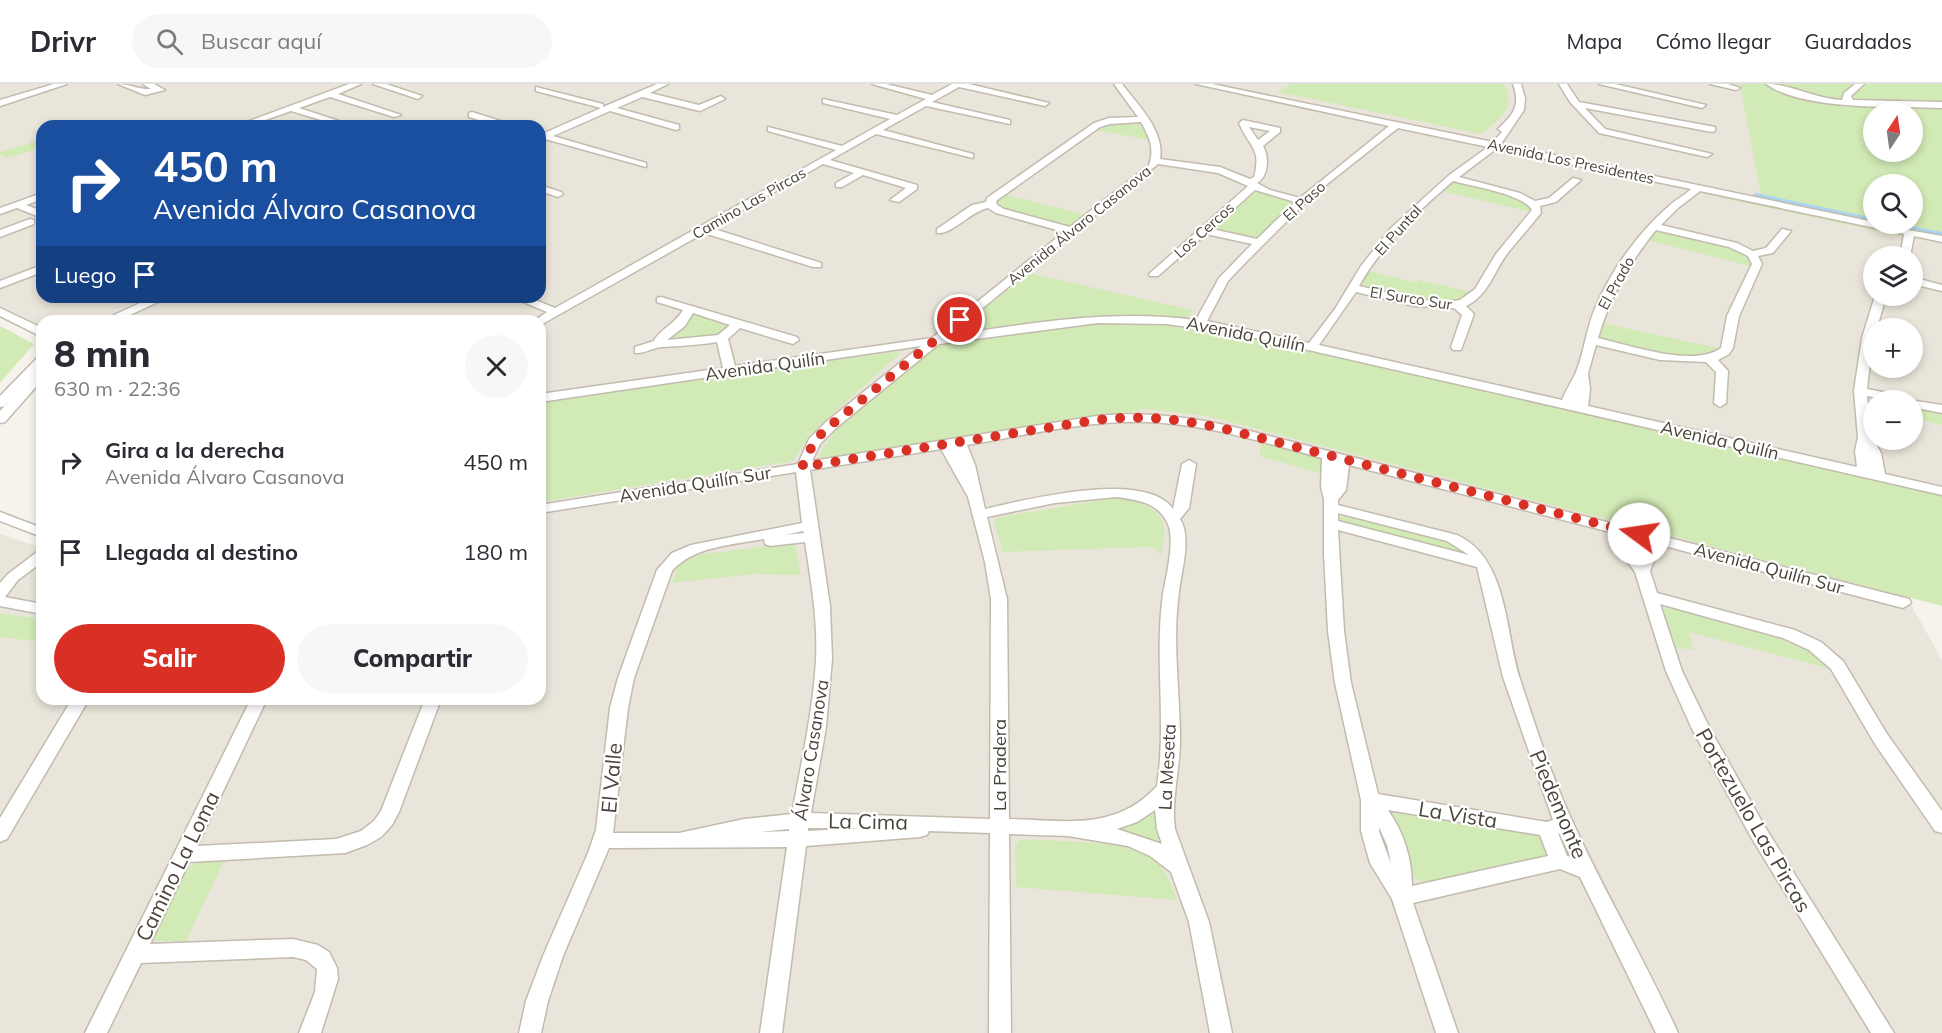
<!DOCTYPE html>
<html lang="es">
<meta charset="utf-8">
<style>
:root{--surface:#fff;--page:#f7f7f7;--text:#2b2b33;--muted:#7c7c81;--line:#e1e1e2;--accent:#d93025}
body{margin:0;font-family:Mulish,sans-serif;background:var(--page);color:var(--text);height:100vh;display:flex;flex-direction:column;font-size:22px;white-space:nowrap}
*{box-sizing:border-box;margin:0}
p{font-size:20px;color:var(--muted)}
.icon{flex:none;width:33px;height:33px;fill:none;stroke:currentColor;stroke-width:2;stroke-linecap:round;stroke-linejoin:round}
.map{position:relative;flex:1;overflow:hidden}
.panel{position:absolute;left:36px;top:231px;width:510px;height:390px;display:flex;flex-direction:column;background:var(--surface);border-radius:18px;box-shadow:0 3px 9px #0003}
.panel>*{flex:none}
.top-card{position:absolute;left:36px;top:36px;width:510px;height:183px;border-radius:18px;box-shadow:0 3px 9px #0003;background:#1a4fa0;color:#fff;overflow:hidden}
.needle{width:39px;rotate:13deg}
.controls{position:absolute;left:1863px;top:18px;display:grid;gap:12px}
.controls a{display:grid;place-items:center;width:60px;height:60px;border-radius:50%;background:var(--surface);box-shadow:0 3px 9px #0003;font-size:30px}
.pin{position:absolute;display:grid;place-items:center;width:51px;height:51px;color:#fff;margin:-26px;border:3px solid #fff;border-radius:50%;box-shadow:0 2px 6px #0007}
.me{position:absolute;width:66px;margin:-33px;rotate:284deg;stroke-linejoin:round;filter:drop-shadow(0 0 4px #0008)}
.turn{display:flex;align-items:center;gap:21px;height:126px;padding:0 18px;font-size:27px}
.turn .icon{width:78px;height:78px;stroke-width:2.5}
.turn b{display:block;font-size:42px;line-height:51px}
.then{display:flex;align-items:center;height:57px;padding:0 18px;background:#0003;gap:12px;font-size:22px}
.round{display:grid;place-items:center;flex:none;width:63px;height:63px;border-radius:32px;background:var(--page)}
.head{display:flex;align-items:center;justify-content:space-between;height:102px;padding:0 18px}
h1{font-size:36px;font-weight:800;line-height:45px}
.action{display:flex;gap:12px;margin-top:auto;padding:12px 18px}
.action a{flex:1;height:69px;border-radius:36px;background:var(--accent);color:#fff;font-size:24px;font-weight:800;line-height:69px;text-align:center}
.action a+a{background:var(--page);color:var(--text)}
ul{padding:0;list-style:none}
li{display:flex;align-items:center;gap:18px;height:90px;padding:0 18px}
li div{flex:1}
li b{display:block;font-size:22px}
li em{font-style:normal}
header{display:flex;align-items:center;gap:36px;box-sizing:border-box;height:84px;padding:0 30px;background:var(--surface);border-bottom:2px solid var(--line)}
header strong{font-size:28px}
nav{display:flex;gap:33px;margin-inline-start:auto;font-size:21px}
.search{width:420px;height:54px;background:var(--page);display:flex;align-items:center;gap:15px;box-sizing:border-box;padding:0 21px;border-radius:33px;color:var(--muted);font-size:22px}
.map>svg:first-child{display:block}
.residential{fill:#eae5da;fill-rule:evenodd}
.green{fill:#d2eab5;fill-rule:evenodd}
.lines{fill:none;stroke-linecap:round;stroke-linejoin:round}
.canal{fill:#a9d4f2;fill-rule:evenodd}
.minor-casing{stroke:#c2bbae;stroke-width:3}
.minor{fill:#fff;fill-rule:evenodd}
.route{stroke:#d93025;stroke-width:10;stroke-dasharray:0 18}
.labels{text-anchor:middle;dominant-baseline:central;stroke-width:4.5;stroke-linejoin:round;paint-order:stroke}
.far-street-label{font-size:15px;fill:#4b4439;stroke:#fff}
.street-label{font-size:18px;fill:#4b4439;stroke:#fff}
.near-street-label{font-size:21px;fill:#4b4439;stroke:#fff}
</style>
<header>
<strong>Drivr</strong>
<div class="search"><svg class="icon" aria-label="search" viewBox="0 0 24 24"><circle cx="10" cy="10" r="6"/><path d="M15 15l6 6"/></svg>Buscar aquí</div>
<nav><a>Mapa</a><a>Cómo llegar</a><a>Guardados</a></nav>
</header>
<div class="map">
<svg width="1942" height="949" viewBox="0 0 1942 949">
<rect width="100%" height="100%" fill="#f6f3ec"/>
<!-- residential -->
<path class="residential" d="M 0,0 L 1769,0 L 1942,110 L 1942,519 L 1905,510 L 1942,576 L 1942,949 L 0,949 L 0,450 L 42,464 L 42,615 L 540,615 L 540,237 L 42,237 L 42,255 L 0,233 ZM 42,42 L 540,42 L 540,213 L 42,213 ZM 1874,100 L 1912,100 L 1912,140 L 1874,140 ZM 1874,172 L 1912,172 L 1912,212 L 1874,212 ZM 1874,244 L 1912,244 L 1912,284 L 1874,284 ZM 1874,316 L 1912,316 L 1912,356 L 1874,356 Z"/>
<!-- green -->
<g class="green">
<path d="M 1291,0 L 1504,0 C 1518,24 1498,36 1481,50 L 1278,8 Z"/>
<path d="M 1734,0 L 1942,0 L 1942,150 L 1892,140 L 1912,140 L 1912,100 L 1874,100 L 1873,136 L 1761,111 L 1740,1 ZM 1874,28 L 1912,28 L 1912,68 L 1874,68 Z"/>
<path d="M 1136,39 L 1139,40 L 1150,56 L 1095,46 L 1104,41 Z"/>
<path d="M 36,57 L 42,59 L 42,63 L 8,74 L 0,71 L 0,68 Z"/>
<path d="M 1451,98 L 1517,113 L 1532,125 L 1531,128 L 1441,107 Z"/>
<path d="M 1253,107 L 1292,118 L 1258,154 L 1213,145 Z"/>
<path d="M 1705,107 L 1905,149 L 1905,153 L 1704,110 Z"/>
<path d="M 1003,110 L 1086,131 L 1071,142 C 1051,137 1009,133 995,119 Z"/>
<path d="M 1658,146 L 1724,161 L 1748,172 L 1751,180 L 1750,182 L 1647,156 Z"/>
<path d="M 1369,187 L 1417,199 L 1419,196 L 1472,208 C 1445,231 1399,211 1369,205 L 1360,199 Z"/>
<path d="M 1029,189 L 1192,226 L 1189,232 L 1183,234 L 1104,233 L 973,249 L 963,247 L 966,239 Z"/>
<path d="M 699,230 L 730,241 L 726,250 L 677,258 L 666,256 L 693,231 Z"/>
<path d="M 1166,238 L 1253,252 L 1942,412 L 1942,522 L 1207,332 L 1147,325 L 830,375 L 823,375 L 818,372 L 836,346 L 939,261 L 1083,239 Z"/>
<path d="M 1602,239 L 1717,264 C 1704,284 1628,261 1607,257 L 1599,252 Z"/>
<path d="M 0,242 L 34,260 L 0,299 Z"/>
<path d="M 903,267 L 810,350 L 793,377 L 540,418 L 540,317 Z"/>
<path d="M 1912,322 L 1942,328 L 1942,341 L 1913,334 Z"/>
<path d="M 1261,358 L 1327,375 L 1325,391 L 1260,372 Z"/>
<path d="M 1115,414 C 1132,416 1160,422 1164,442 C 1166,451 1162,463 1161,471 L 1155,465 L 1148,463 L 1003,468 L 994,438 L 995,434 Z"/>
<path d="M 1348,431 L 1446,455 L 1464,468 L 1462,470 L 1344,440 L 1340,436 L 1340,433 Z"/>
<path d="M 785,460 L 796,462 L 800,491 L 754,490 L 672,499 L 679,481 L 695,471 Z"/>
<path d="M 1664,524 L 1673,524 L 1786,554 L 1804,561 L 1831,585 L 1689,548 L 1693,566 L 1674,563 L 1663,533 Z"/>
<path d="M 0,529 L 42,535 L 42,558 L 0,553 Z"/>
<path d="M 1151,726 L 1155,729 L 1163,758 L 1157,760 L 1144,754 L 1120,749 L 1118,744 Z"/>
<path d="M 1396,727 L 1541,751 L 1549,772 L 1426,800 L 1415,794 L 1413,789 L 1393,734 Z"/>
<path d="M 1019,756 C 1038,755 1059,757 1079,758 C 1127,761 1162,763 1177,816 L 1016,803 L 1015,762 Z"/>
<path d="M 224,777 L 186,857 L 156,857 L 153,852 L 184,786 L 199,778 Z"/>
</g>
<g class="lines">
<!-- canal -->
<g class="canal">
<path d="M 1756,109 L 1874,134 L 1874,140 L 1876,140 L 1874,140 L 1753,114 L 1751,112 Z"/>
<path d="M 1882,140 L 1900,140 L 1942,148 L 1942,154 L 1887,143 Z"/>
</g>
<defs>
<g id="minor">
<path d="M 54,0 L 67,0 L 0,22 L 0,16 Z"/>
<path d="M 118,0 C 129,0 140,6 151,5 L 143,0 L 154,0 L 165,6 L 145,11 Z"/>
<path d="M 349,0 L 361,0 L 338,10 L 401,31 L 394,33 L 330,13 L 299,24 L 354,42 L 341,42 L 291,27 L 248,42 L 236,42 Z"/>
<path d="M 373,0 L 386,0 L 422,12 L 418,15 Z"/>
<path d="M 657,0 L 668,0 L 650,9 L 699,21 L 721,12 L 725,15 L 700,27 L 642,13 L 617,24 L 679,41 L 679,45 L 676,46 L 610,27 L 553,52 L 646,79 L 646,83 L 545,55 L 540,57 L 540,51 L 601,24 L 536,7 L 536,3 L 603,20 L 603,23 Z"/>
<path d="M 872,0 L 886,0 L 932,11 L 952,0 L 969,0 L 1049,19 L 1045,22 L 959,3 L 932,18 L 1010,36 L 1010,40 L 926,22 L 883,46 L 973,70 L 973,74 L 876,50 L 830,76 L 917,101 L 917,105 L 899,118 L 890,116 L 906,104 L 863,91 L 842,103 L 836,103 L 836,99 L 854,89 L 823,80 L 711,144 L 821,179 L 821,183 L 813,183 L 704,149 L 544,239 L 540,240 L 540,237 L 534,237 L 547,228 L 512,213 L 528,213 L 555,224 L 836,66 L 768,47 L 768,43 L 842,62 L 890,35 L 823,19 L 823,15 L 897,31 L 926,15 Z"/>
<path d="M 1114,0 L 1122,0 C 1138,21 1165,47 1160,75 L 1220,83 L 1250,95 L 1254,93 C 1262,64 1249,63 1239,39 L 1243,36 L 1280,44 L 1280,48 L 1263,62 C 1269,72 1269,92 1257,99 L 1270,106 L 1300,114 L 1389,42 L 1196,0 L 1212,0 L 1493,58 L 1502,48 L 1498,45 C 1513,31 1521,22 1513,0 L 1521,0 L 1525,14 L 1524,26 L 1501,60 L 1874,138 L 1874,140 L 1942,152 L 1942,158 L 1914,152 L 1910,172 L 1900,172 L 1904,150 L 1700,107 L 1678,124 L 1661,141 L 1737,159 L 1753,167 L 1766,164 L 1782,145 L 1791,147 L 1773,169 L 1758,172 L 1762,180 L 1739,232 L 1733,264 L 1729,270 L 1718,276 L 1728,287 L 1726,319 L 1720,323 L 1714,319 L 1716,288 L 1706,278 L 1660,276 L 1596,261 L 1588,289 L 1590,305 L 1588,322 L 1857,383 L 1855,367 L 1858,353 L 1854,307 L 1862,254 L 1875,212 L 1886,212 L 1877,244 L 1874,244 L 1867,305 L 1908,313 L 1909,316 L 1942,321 L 1942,329 L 1912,323 L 1912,316 L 1887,316 L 1867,312 L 1872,353 L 1881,369 L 1885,390 L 1942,403 L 1942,411 L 1234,249 L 1166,240 L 1098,239 L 939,260 L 836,344 L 820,360 L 812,377 L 1097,332 C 1145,327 1191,333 1238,344 L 1909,515 L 1911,519 L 1903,524 L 1649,458 L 1654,477 L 1650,487 L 1657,509 L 1795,546 L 1821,558 L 1843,577 L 1887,650 L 1942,727 L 1942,749 L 1935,747 L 1875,660 L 1831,585 L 1809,566 L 1783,554 L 1660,520 L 1682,587 L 1710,645 L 1765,743 L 1894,949 L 1871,949 L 1751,753 L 1692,645 L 1666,587 L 1635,488 L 1624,473 L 1618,450 L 1349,381 L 1346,406 L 1338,416 L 1338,421 L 1457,451 C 1508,474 1505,548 1520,595 C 1536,644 1552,694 1574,741 C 1606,811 1646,878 1678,949 L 1656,949 L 1580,793 L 1560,785 L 1413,819 L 1458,949 L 1436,949 L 1392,815 L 1370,779 L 1361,747 L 1361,716 L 1335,599 L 1328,547 L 1324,470 L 1324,415 L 1321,403 L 1322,374 C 1265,359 1207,340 1148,338 C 1088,336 1026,351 967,361 L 975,381 L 985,425 C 1025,416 1145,385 1173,425 L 1182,380 L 1189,376 L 1196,380 L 1189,424 L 1180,435 C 1192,453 1181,488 1179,508 C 1172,558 1180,606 1180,656 C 1180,682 1173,708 1174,734 L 1175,745 L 1209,838 L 1232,949 L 1210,949 L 1189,838 L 1171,788 L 1150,772 L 1128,762 L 1068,752 L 1009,750 L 1011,949 L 989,949 L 990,749 L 929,747 L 927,751 L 920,753 L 806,762 L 782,949 L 760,949 L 787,763 L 609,764 L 563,872 L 548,917 L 541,949 L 519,949 L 526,917 L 543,872 L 588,769 L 596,746 L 610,624 L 618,594 L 657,486 L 672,469 L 691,461 L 802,439 L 796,388 L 540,429 L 540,421 L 798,380 L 809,355 L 826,338 L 921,262 L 540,318 L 540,310 L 723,284 L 717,258 C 699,261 681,262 663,263 C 653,263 645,270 635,269 L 635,263 L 654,257 C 658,247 675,240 683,226 L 657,218 L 657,214 L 661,213 L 797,253 L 799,256 L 793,260 L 740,244 L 728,255 L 735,282 L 932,254 L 1064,148 L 996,129 L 988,124 C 971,127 952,151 937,149 L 937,145 L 972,121 L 986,118 L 987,114 L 1094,39 L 1109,34 L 1138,33 ZM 1141,38 C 1149,52 1155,65 1149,81 L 1070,143 L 1004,125 L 997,121 L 996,117 L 1100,43 L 1110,40 ZM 1249,43 L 1270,47 L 1258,56 ZM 1398,44 L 1488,63 L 1448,92 L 1391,144 L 1361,182 L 1335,225 L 1309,259 L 1207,237 L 1228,197 L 1247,177 L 1312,112 ZM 1496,65 L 1691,105 C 1684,112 1675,116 1669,122 C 1638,149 1612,185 1596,222 C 1586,244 1585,266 1576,288 C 1572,298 1566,305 1562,316 L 1319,261 L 1356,208 L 1414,222 L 1454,224 L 1462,231 L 1451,263 L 1453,266 L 1461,266 L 1474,230 L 1466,222 C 1488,212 1493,189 1507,170 C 1518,156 1530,143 1541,129 L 1540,122 L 1556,118 L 1581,96 L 1573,94 L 1549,114 L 1535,117 L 1520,109 L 1459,93 ZM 1158,80 L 1218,89 L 1248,102 L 1149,190 L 1150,192 L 1158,192 L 1206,150 L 1252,160 L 1219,194 L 1196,236 C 1113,225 1032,239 950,251 ZM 1453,97 C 1471,102 1523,110 1532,126 L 1496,170 L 1475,205 L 1460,216 L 1449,218 L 1414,215 L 1359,202 C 1382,161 1417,128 1453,97 ZM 1255,106 L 1295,118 L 1257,155 L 1212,145 ZM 1656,146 L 1729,163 L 1748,172 L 1752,180 L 1727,232 L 1721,264 C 1694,284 1629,261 1598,254 C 1610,213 1629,179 1656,146 ZM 693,229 L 730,241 L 718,251 L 667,256 L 685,242 ZM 941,365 L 968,413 L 985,478 L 991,515 L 990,735 L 811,729 L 826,643 L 832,575 L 830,522 L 810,386 ZM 1117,413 C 1137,416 1157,418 1167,438 C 1176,454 1166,493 1163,510 C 1154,574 1167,638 1157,702 C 1115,748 1065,736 1009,735 L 1007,515 L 987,433 L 1055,419 ZM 1338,429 L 1447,457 L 1469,471 L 1338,437 ZM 1338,446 L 1477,483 L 1503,593 L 1553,736 L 1547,738 L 1378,710 L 1351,599 L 1344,547 ZM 803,447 L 804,449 L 785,451 ZM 764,455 L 765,460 L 770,462 L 805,458 C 811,497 818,537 816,576 C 813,628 801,679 792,730 L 744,735 L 679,749 L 613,749 L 628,624 L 634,594 L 672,487 C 694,462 732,461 764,455 ZM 1155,726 L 1157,745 L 1162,760 L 1117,745 L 1137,738 ZM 1388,726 L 1540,751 L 1548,772 L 1412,802 C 1412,775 1404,749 1388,726 ZM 1379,743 L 1387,761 L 1391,780 L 1379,747 ZM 808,744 L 863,744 L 808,747 ZM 789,745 L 789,747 L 759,748 ZM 1558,749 L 1559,749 L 1571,773 L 1567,772 Z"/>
<path d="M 1559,0 L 1567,0 L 1579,18 L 1715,43 L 1715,47 L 1712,48 L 1585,24 L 1605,45 L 1712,70 L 1707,73 L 1599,49 L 1570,18 Z"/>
<path d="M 1599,0 L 1615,0 L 1706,21 L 1702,24 Z"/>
<path d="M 1710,0 L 1728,0 L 1740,4 L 1736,6 Z"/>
<path d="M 1766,0 C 1792,0 1815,15 1842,16 L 1844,9 L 1855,0 L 1864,0 L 1851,12 L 1853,16 L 1942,18 L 1942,24 C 1895,22 1804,27 1766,0 Z"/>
<path d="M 472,28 L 510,40 L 511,42 L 498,42 L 469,33 L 469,29 Z"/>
<path d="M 540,101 L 561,108 L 563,110 L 558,113 L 540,107 Z"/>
<path d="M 42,109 L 42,115 L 26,121 L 42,127 L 42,134 L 17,124 L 0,130 L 0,124 Z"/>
<path d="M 30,135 L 34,136 L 34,140 L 0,153 L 0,146 Z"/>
<path d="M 42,181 L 42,188 L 0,204 L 0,197 Z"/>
<path d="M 1912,193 L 1942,201 L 1942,207 L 1912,200 Z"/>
<path d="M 153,213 L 169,213 L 117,237 L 101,237 Z"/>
<path d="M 0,224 L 42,244 L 42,253 L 0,232 Z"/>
<path d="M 42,272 L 42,283 L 39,286 L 42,285 L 42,296 L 5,338 L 0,339 L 0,327 L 16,310 L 5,322 L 0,323 L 0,312 L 38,273 Z"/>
<path d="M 0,428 L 42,444 L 42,453 L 0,437 Z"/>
<path d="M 42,466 L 42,478 L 18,496 L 5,513 L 42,520 L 42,530 L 0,522 L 0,499 L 8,490 L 37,468 Z"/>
<path d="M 72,615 L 89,615 L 7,755 L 0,758 L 0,734 Z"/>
<path d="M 251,615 L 267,615 L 197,762 L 336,755 L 361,747 L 374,737 L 381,727 L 425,615 L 441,615 L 399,728 L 392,741 L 381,753 L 367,761 L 345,769 L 189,778 L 150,860 L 293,855 L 318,861 L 329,868 L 337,884 L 338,895 L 321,949 L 299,949 L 315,908 L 317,885 L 306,876 L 293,873 L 141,879 L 107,949 L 85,949 Z"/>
</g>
</defs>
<!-- minor casing -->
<use href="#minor" class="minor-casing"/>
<!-- minor -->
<use href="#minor" class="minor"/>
</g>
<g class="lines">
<!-- route -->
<path class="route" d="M 960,236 L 825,346 L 814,358 L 802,383 L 1097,336 C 1144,330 1188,336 1233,347 L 1639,450"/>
</g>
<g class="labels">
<!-- far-street labels -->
<g class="far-street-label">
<text transform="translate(1571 77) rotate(12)">Avenida Los Presidentes</text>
<text transform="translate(1304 117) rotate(-42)">El Paso</text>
<text transform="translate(749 119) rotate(-30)">Camino Las Pircas</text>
<text transform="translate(1079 141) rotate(-39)">Avenida Álvaro Casanova</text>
<text transform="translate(1204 146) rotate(-42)">Los Cercos</text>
<text transform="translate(1398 146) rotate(-48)">El Puntal</text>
<text transform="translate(1616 199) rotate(-61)">El Prado</text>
<text transform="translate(1411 214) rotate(9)">El Surco Sur</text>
</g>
<!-- street labels -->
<g class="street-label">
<text transform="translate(1246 250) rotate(11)">Avenida Quilín</text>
<text transform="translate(765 282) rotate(-8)">Avenida Quilín</text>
<text transform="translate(1720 356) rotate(13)">Avenida Quilín</text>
<text transform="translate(695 400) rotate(-9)">Avenida Quilín Sur</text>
<text transform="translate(1769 484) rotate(15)">Avenida Quilín Sur</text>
<text transform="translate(811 666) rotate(-81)">Álvaro Casanova</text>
<text transform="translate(999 681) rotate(-90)">La Pradera</text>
<text transform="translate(1167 683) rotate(-87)">La Meseta</text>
</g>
<!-- near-street labels -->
<g class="near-street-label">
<text transform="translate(611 694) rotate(-85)">El Valle</text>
<text transform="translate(1559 720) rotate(67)">Piedemonte</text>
<text transform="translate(1458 730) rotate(9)">La Vista</text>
<text transform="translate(1754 736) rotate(60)">Portezuelo Las Pircas</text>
<text transform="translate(868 737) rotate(1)">La Cima</text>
<text transform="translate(177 782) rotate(-64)">Camino La Loma</text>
</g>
</g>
</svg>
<div class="controls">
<a><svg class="needle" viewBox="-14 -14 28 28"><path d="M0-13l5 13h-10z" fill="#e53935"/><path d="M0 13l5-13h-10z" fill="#7c7c81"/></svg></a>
<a><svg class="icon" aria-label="search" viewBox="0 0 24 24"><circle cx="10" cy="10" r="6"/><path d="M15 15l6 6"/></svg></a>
<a><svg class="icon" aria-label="layers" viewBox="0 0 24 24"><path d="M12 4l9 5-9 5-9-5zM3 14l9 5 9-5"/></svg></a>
<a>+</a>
<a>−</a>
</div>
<div class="pin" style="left:960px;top:236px;background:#d93025"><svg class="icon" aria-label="arrive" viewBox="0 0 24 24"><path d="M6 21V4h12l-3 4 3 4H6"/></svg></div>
<svg class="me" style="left:1639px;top:450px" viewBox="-20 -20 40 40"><circle r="19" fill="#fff"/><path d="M0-13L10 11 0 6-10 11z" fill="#d93025"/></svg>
<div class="top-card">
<div class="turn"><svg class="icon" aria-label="right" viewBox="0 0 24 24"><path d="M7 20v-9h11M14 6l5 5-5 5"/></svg><div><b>450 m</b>Avenida Álvaro Casanova</div></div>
<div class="then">Luego<svg class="icon" aria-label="arrive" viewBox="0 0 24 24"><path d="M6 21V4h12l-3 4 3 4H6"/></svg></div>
</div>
<section class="panel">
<div class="head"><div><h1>8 min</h1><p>630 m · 22:36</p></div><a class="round"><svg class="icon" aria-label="close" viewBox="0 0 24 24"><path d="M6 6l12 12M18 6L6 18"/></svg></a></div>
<ul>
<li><svg class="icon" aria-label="right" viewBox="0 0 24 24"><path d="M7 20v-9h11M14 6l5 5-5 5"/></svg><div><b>Gira a la derecha</b><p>Avenida Álvaro Casanova</p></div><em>450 m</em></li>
<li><svg class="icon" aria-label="arrive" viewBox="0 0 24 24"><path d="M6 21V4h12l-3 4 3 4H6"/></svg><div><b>Llegada al destino</b></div><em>180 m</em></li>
</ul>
<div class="action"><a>Salir</a><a>Compartir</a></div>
</section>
</div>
